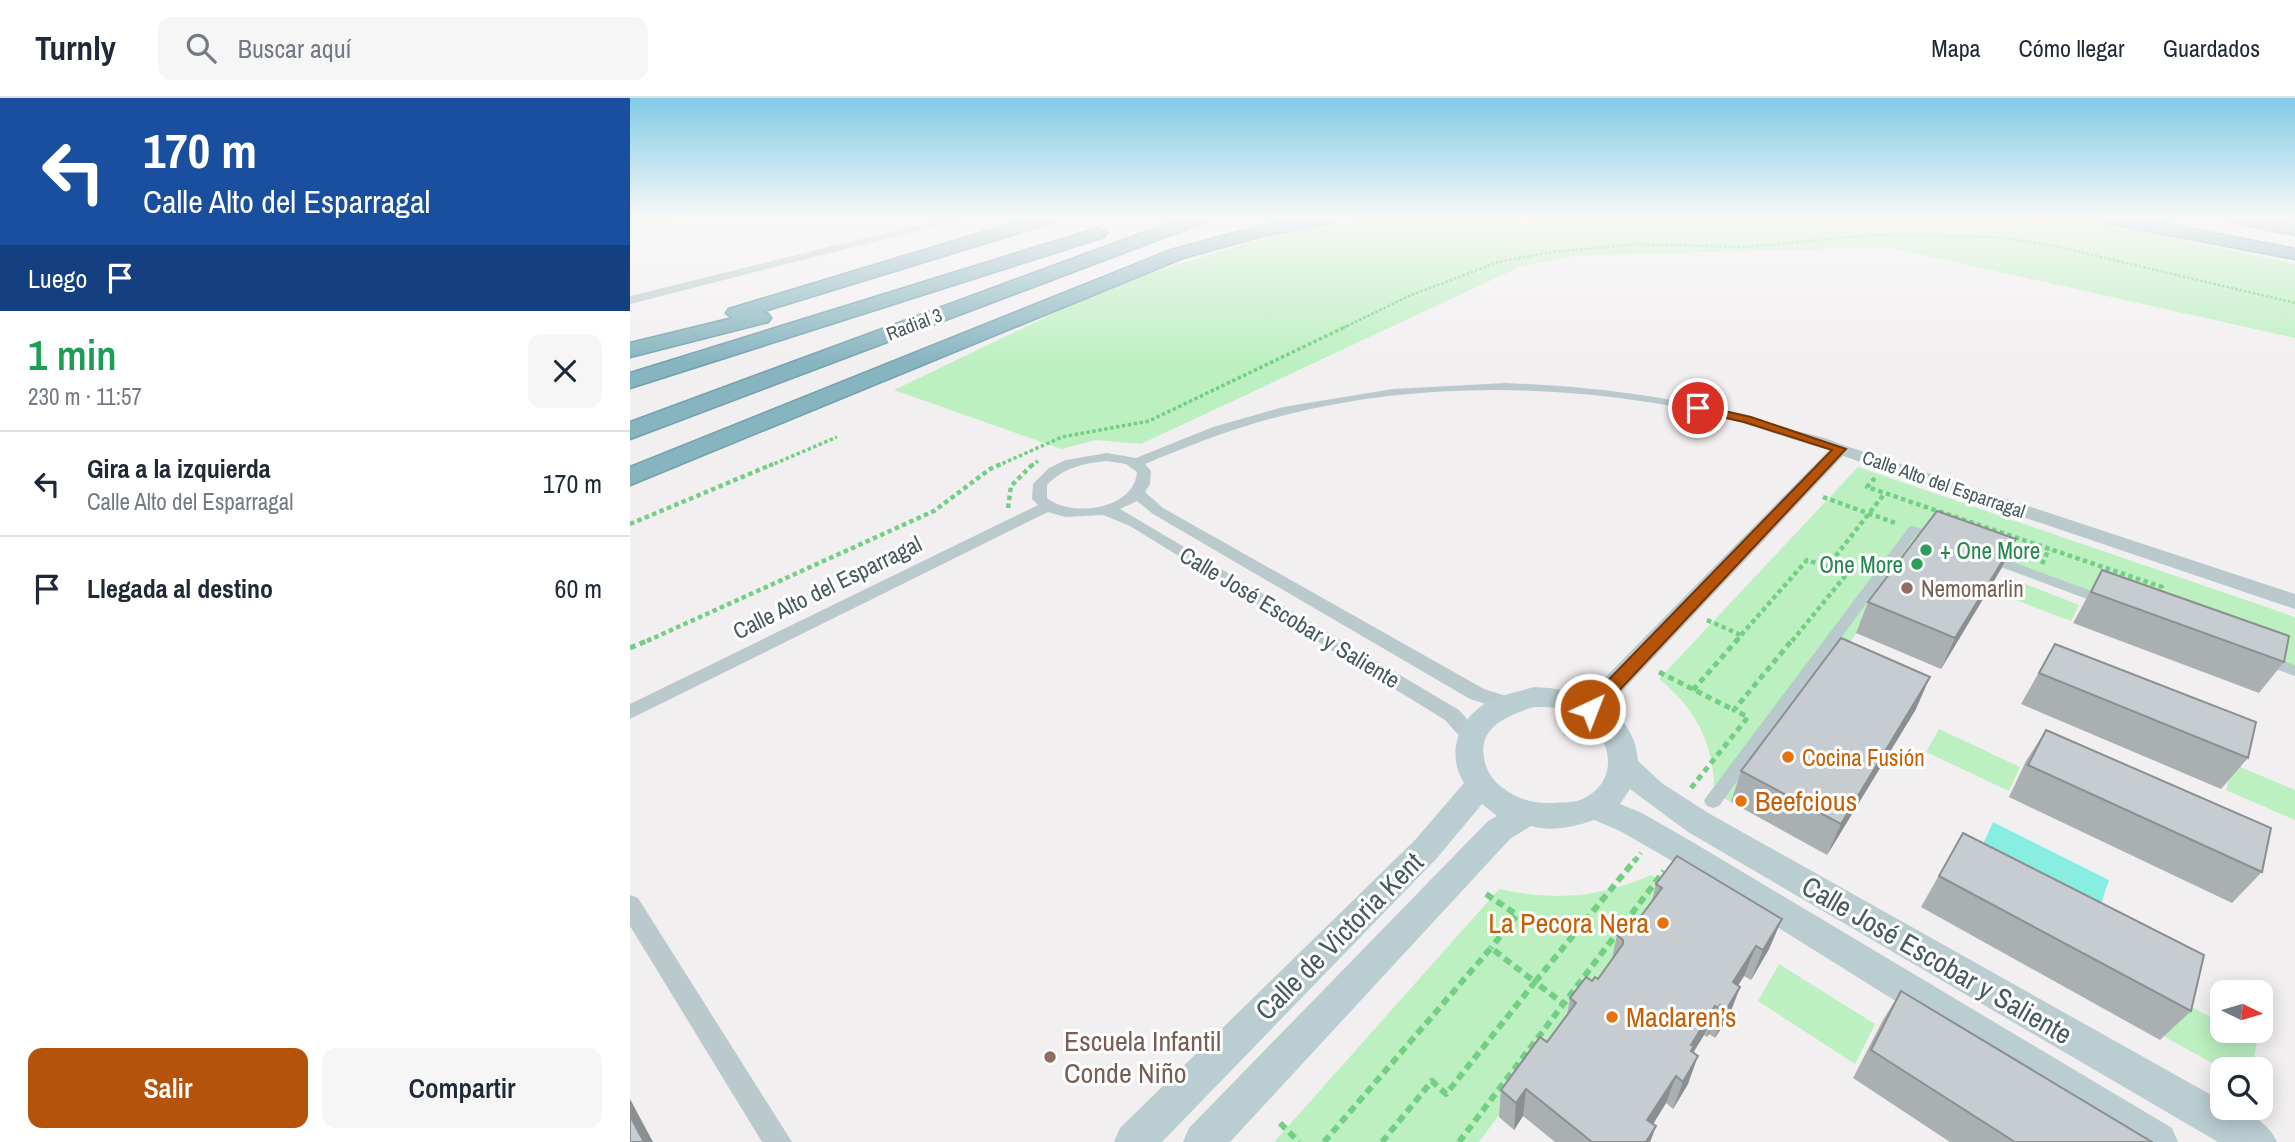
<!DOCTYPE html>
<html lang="es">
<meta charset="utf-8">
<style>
:root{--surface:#fff;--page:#f6f6f7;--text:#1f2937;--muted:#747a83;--line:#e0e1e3;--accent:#b45309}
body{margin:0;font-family:"Archivo Narrow",sans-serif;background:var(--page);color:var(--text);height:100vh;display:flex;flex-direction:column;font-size:26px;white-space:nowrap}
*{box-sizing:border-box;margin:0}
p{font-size:23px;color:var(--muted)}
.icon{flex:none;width:38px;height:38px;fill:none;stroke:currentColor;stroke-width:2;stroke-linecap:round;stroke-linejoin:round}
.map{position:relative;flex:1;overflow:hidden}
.sheet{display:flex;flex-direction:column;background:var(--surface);width:630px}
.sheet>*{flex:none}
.guide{background:#1a4fa0;color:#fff;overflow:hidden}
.needle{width:46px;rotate:95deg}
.tools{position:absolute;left:1580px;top:882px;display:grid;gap:14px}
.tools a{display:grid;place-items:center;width:63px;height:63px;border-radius:14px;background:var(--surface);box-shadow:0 4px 18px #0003;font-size:35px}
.pin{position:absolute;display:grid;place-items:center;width:60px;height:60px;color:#fff;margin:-30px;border:4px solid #fff;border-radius:50%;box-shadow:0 2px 7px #0007}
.me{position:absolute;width:77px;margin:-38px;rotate:43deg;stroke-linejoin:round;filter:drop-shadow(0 0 5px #0008)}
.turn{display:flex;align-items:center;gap:24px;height:147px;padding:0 28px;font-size:32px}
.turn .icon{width:91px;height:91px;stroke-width:2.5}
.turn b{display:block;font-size:49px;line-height:60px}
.then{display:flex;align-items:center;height:66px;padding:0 28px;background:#0003;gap:14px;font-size:26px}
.round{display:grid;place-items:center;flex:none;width:74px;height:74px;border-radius:14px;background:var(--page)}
.summary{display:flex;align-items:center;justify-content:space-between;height:119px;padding:0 28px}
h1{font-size:42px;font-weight:600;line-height:52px;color:#1e9e55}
.primary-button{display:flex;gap:14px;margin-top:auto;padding:14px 28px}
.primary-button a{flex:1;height:80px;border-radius:14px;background:var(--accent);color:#fff;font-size:28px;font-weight:600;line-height:80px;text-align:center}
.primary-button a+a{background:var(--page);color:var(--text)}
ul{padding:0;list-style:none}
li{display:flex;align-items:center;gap:21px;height:105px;padding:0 28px;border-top:2px solid var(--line)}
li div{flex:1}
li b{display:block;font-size:26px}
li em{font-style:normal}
header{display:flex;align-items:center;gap:42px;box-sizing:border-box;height:98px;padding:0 35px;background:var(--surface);border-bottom:2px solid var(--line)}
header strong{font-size:33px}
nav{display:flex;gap:38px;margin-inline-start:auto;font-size:24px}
.search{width:490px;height:63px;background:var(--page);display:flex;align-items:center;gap:18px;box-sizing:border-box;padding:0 24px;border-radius:14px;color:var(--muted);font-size:26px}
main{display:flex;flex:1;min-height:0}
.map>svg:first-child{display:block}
.green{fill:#bcf0c0}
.water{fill:#88eee2}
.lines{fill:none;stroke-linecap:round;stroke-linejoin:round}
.motorway-casing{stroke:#71a0ab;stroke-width:3}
.path-far4{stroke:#73cf84;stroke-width:2.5;stroke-dasharray:2.5 2;stroke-linecap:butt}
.path-far3{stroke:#73cf84;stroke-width:3.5;stroke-dasharray:3.5 2.5;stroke-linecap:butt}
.path-far2{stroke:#73cf84;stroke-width:4.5;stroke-dasharray:4.5 3.5;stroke-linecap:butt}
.path-far1{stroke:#73cf84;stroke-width:5;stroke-dasharray:6 4.5;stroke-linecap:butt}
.path{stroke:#73cf84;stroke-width:6;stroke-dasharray:8 5;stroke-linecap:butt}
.pedestrian{fill:#bacacc;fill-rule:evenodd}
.minor{fill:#bacacc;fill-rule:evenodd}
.tertiary{fill:#bacacc;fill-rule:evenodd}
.secondary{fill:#bacdd1;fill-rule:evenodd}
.motorway{fill:#86b4bf;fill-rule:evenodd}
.wall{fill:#aaafb2}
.shaded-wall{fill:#8b8f91}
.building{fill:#c6cccf;stroke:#8b8f91;stroke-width:2}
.route{fill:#b45309;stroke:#753606;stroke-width:2}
.leisure-dot{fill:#2e9e5b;stroke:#fff;stroke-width:2.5}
.education-dot{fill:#8d6e63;stroke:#fff;stroke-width:2.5}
.food-dot{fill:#e8710a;stroke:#fff;stroke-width:2.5}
.labels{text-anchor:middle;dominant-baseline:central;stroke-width:6;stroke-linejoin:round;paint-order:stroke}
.far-street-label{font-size:19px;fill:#475a5d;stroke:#fff}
.leisure-label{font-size:23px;fill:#27864d;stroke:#fff;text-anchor:start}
.street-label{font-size:23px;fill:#475a5d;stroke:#fff}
.education-label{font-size:23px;fill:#785e54;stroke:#fff;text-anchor:start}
.food-label{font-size:23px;fill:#c56008;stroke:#fff;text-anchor:start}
.near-food-label{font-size:28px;fill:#c56008;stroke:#fff;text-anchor:start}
.near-street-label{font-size:28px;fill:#475a5d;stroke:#fff}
.near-education-label{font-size:28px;fill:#785e54;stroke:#fff;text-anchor:start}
</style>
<header>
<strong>Turnly</strong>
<div class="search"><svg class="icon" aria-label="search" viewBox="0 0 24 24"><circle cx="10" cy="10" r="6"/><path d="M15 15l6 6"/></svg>Buscar aquí</div>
<nav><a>Mapa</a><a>Cómo llegar</a><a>Guardados</a></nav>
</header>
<main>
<section class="sheet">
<div class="guide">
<div class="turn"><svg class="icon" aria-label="left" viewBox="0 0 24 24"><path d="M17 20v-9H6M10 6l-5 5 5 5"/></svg><div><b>170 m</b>Calle Alto del Esparragal</div></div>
<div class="then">Luego<svg class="icon" aria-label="arrive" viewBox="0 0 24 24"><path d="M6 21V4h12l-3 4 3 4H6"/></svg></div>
</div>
<div class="summary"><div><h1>1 min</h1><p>230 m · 11:57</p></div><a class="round"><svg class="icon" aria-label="close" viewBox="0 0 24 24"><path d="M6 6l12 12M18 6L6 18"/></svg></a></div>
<ul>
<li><svg class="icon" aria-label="left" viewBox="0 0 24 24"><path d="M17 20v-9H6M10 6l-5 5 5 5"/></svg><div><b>Gira a la izquierda</b><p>Calle Alto del Esparragal</p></div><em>170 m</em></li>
<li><svg class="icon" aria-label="arrive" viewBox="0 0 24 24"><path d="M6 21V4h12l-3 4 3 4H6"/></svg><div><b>Llegada al destino</b></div><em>60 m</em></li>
</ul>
<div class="primary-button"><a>Salir</a><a>Compartir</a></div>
</section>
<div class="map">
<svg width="1665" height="1044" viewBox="0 0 1665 1044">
<rect width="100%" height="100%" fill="#f2eff0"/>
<!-- green -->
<g class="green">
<path d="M 0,120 L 67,120 L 0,136 Z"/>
<path d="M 751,120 L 1448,120 L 1665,166 L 1665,240 L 1257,149 L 944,158 L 889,169 L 511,346 L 466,342 L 431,351 L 264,292 L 483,187 L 659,132 Z"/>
<path d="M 1228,369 L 1665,519 L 1665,577 L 1296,442 L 1101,704 L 1084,695 C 1085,647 1066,611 1029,581 Z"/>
<path d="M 1380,480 L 1449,507 L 1441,523 L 1370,496 Z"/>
<path d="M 1309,631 L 1390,669 L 1379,693 L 1296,654 Z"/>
<path d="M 1603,666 L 1665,692 L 1665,722 L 1596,692 Z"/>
<path d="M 1021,777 L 1039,788 L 849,1044 L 644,1044 L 869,791 C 926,803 968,800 1021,777 Z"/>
<path d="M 1149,866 L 1245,926 L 1225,966 L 1128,903 Z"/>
<path d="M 1544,900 L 1592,925 L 1592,933 L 1606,933 L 1627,943 L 1622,971 L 1593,971 L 1535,939 Z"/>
</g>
<!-- water -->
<path class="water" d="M 1363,724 L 1479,782 L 1471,806 L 1353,746 Z"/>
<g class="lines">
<defs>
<g id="motorway">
<path d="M 400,120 L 426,120 L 424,124 L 131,214 L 138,216 L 141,220 L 138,224 L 0,259 L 0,245 L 103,220 L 96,215 L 99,211 Z"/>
<path d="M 553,120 L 577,120 L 575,124 L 0,341 L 0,324 Z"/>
<path d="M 671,120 L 706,120 L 704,124 L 632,138 L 553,160 L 0,387 L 0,369 L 541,152 L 630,128 Z"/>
<path d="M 1469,120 L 1504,120 L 1665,151 L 1665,161 L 1477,125 Z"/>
<path d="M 1596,120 L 1630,120 L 1665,127 L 1665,137 L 1604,125 Z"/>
<path d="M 468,130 L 477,135 L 474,139 L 0,290 L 0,275 Z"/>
</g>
</defs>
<!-- motorway casing -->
<use href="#motorway" class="motorway-casing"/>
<!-- path-far4 -->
<path class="path-far4" d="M 713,230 L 779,198 L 868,164 L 922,154 L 1006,146 L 1115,149 L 1244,137 L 1368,139 L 1424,148 L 1665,205"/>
<!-- path-far3 -->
<g class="path-far3">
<path d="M 139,368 L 207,339"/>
<path d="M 367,368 L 432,339 L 519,323 L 717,228"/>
<path d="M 401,368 L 408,363"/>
</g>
<!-- path-far2 -->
<g class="path-far2">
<path d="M 1245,380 L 1237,389 L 1532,489 L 1532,496"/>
<path d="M 1193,399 L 1268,426"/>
<path d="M 378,410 L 381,388 L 403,366"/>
<path d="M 0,426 L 143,366"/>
<path d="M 1412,466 L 1419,451"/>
<path d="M 1077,522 L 1111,537"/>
<path d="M 17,543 L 304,413 L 360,371 L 371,366"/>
<path d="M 1106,543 L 1177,462 L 1197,469"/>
<path d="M 1162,543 L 1216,477 L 1197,469 L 1255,395"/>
</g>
<!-- path-far1 -->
<g class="path-far1">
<path d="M 0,550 L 21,541"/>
<path d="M 1029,574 L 1104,612"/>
<path d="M 1063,592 L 1108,541"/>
<path d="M 1061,690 L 1118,619 L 1104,612 L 1163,541"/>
<path d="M 1004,764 L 1011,755"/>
</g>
<!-- path -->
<g class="path">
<path d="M 856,796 L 887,817 L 861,850"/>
<path d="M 650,1025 L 669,1044"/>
<path d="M 694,1044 L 861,850 L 905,884 L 1005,762"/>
<path d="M 752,1044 L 802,983 L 816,996 L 905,884 L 934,906"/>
<path d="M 829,1044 L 1034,773"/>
</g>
<!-- pedestrian -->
<g class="pedestrian">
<path d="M 1283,428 L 1310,437 L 1312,440 L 1306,444 L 1286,437 L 1089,708 L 1083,710 L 1077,708 L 1074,703 L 1077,698 L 1279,429 Z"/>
<path d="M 1358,455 L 1478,499 L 1480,502 L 1478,505 L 1468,505 L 1353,462 L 1352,459 L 1353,456 Z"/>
<path d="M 1633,556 L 1665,567 L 1665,578 L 1628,565 L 1626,561 L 1628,557 Z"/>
</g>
<!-- minor -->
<g class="minor">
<path d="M 875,285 C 975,289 1071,302 1167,333 C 1182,337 1206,341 1217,351 L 1210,355 C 1160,343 1113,322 1062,312 C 930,285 785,284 655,317 C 606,329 561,347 515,366 L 521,373 L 520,386 L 515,394 L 533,410 L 854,591 L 882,600 L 885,605 L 882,610 L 875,612 L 840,601 L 523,416 L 507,403 L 490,411 L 829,612 L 851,637 L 848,642 C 833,647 825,632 815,622 L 500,428 L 473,417 L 435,419 L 418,414 L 0,621 L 0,606 L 408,407 L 402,401 L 403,386 L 419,370 L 436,362 L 477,355 L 506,360 L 583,329 L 653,309 L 763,291 ZM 477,363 L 496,366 L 507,374 C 504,412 442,420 417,400 L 417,387 C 433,370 454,365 477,363 Z"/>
<path d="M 0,797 L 8,800 L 162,1044 L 132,1044 L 0,828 Z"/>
</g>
<!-- tertiary -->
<g class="tertiary">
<path d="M 317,120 L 337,120 L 0,206 L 0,198 Z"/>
<path d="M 1210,346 L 1665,496 L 1665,511 L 1213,358 L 969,618 L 960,620 L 951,618 L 947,611 L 951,604 L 1204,347 Z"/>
</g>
<!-- secondary -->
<path class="secondary" d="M 903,589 C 949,590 1005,609 1008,663 L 1033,686 L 1080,716 L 1592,1003 L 1592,1010 C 1614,1010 1639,1024 1647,1044 L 1588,1044 L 1058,734 L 1000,691 L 990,706 L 1012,715 L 1059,742 L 1542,1030 L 1548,1044 L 1491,1044 L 1037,760 L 990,733 L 964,722 C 944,729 921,734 901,728 L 880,741 L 600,1044 L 553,1044 L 559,1030 L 858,723 L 867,718 L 852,706 L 807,760 L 532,1044 L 484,1044 L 490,1030 L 785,742 L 834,685 C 816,656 828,622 856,605 C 869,597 888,594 903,589 ZM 904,609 C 916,609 929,609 941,613 C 980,629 996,683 950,702 C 942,705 933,704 924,705 C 903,706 886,701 869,687 C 861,680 856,671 854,660 C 848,628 879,617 904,609 Z"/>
<!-- motorway -->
<use href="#motorway" class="motorway"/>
</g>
<!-- wall -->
<g class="wall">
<path d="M 1386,441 L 1371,471 L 1311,571 L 1226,535 L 1238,504 Z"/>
<path d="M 1472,472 L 1654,564 L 1629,595 L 1443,525 Z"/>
<path d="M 1425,546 L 1618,660 L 1591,691 L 1391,606 Z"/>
<path d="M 1286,611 L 1197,757 L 1101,704 L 1111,673 Z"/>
<path d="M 1416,632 L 1632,774 L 1602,805 L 1379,699 L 1396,663 Z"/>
<path d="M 1333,735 L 1561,913 L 1530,942 L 1291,809 Z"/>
<path d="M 1026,786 L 1152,821 L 1139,851 L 1121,882 L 1114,878 L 1108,887 L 1110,889 L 1099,918 L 1085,940 L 1079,936 L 1077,939 L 1074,937 L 1063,955 L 1058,986 L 1043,1011 L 1036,1005 L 1023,1026 L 1026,1028 L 1020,1044 L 925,1044 L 893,1018 L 884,1032 L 869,1019 L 871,992 L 917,944 L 937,917 L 940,900 L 962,883 L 968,881 L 982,861 L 987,837 L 1008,822 L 1022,803 Z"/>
<path d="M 1271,893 L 1522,1044 L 1320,1044 L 1223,980 L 1253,922 Z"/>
</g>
<!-- shaded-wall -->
<g class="shaded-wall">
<path d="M 1386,441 L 1371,471 L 1311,571 L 1325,540 Z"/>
<path d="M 1300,579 L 1286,611 L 1197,757 L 1211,726 Z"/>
<path d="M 1152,821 L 1139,851 L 1121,882 L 1133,852 Z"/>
<path d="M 1126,848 L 1114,878 L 1094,910 L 1103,884 Z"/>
<path d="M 1110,889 L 1099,918 L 1085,940 L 1096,912 Z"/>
<path d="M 1090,907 L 1079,936 L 1077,939 L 1088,910 Z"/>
<path d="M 1085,908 L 1074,937 L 1058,963 L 1061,947 Z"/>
<path d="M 1068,958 L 1058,986 L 1043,1011 L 1053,984 Z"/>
<path d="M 1046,978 L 1036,1005 L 1012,1044 L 1017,1022 Z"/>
<path d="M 896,991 L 893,1018 L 884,1032 L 886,1005 Z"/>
<path d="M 0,1001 L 23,1044 L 14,1044 L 0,1018 Z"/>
<path d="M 1026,1028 L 1020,1044 L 1016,1044 Z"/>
</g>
<!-- building -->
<g class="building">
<path d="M 1307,413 L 1386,441 L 1325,540 L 1238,504 Z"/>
<path d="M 1472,472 L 1659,538 L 1654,564 L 1461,494 Z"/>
<path d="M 1211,540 L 1300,579 L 1211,726 L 1111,673 Z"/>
<path d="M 1425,546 L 1626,624 L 1618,660 L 1409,575 Z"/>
<path d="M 1416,632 L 1641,730 L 1632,774 L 1398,667 Z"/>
<path d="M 1333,735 L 1574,857 L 1561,913 L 1309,778 Z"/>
<path d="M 1047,758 L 1152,821 L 1133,852 L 1126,848 L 1103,884 L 1110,889 L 1096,912 L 1090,907 L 1088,910 L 1085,908 L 1061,947 L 1064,948 L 1061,953 L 1068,958 L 1053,984 L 1046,978 L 1017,1022 L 1026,1028 L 1016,1044 L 962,1044 L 896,991 L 886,1005 L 871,992 L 910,939 L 917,944 L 946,905 L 940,900 L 956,879 L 962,883 L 965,879 L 968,881 L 993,846 L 993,842 L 987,837 L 1002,818 L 1008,822 L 1032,790 L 1026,786 Z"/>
<path d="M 1271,893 L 1522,1044 L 1385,1044 L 1241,952 Z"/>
<path d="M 0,1018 L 14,1044 L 0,1044 Z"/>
</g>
<!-- sky -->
<linearGradient id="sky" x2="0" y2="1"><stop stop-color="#81cbe6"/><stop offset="0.45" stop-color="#f9f8f8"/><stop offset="1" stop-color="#f9f8f8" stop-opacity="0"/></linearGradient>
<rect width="1665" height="266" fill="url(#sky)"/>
<!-- route -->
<path class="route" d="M 1068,307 L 1121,319 L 1216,351 L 967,616 L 954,616 L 952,611 L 954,607 L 1202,352 L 1114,324 L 1064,313 L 1062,310 Z"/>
<!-- markers -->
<g class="leisure-dot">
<circle cx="1296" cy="452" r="7"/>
<circle cx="1287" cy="466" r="7"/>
</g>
<g class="education-dot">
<circle cx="1277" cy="490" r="7"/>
<circle cx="420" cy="959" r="7"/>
</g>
<g class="food-dot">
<circle cx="1158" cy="659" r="7"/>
<circle cx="1111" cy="703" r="7"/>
<circle cx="1033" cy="825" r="7"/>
<circle cx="982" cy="919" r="7"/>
</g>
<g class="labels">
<!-- far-street labels -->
<g class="far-street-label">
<text transform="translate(284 226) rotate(-21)">Radial 3</text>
<text transform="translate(1314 386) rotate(19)">Calle Alto del Esparragal</text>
</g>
<!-- leisure labels -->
<g class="leisure-label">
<text x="1310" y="452">+ One More</text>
<text x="1273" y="466" text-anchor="end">One More</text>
</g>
<!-- street labels -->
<g class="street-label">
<text transform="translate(197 489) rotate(-26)">Calle Alto del Esparragal</text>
<text transform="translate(660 519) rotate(31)">Calle José Escobar y Saliente</text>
</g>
<!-- education labels -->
<g class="education-label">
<text x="1291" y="490">Nemomarlin</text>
</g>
<!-- food labels -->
<g class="food-label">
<text x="1172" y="659">Cocina Fusión</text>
</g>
<!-- near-food labels -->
<g class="near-food-label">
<text x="1125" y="703">Beefcious</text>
<text x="1019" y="825" text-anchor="end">La Pecora Nera</text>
<text x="996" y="919">Maclaren’s</text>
</g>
<!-- near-street labels -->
<g class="near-street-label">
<text transform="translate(709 838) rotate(-45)">Calle de Victoria Kent</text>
<text transform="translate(1307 862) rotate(30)">Calle José Escobar y Saliente</text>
</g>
<!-- near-education labels -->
<g class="near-education-label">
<text x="434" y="943">Escuela Infantil<tspan x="434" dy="32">Conde Niño</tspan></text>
</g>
</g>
</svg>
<div class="tools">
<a><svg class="needle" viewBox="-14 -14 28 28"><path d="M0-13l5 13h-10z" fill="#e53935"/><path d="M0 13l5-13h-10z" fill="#747a83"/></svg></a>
<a><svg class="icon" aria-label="search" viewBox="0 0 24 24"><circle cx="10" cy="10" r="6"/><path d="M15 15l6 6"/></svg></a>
</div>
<div class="pin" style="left:1068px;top:310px;background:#d93025"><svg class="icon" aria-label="arrive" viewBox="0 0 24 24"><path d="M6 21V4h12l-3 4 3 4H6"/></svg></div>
<svg class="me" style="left:960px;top:611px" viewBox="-20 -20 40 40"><circle r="17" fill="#b45309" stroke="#fff" stroke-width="3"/><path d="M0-11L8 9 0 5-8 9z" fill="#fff"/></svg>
</div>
</main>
